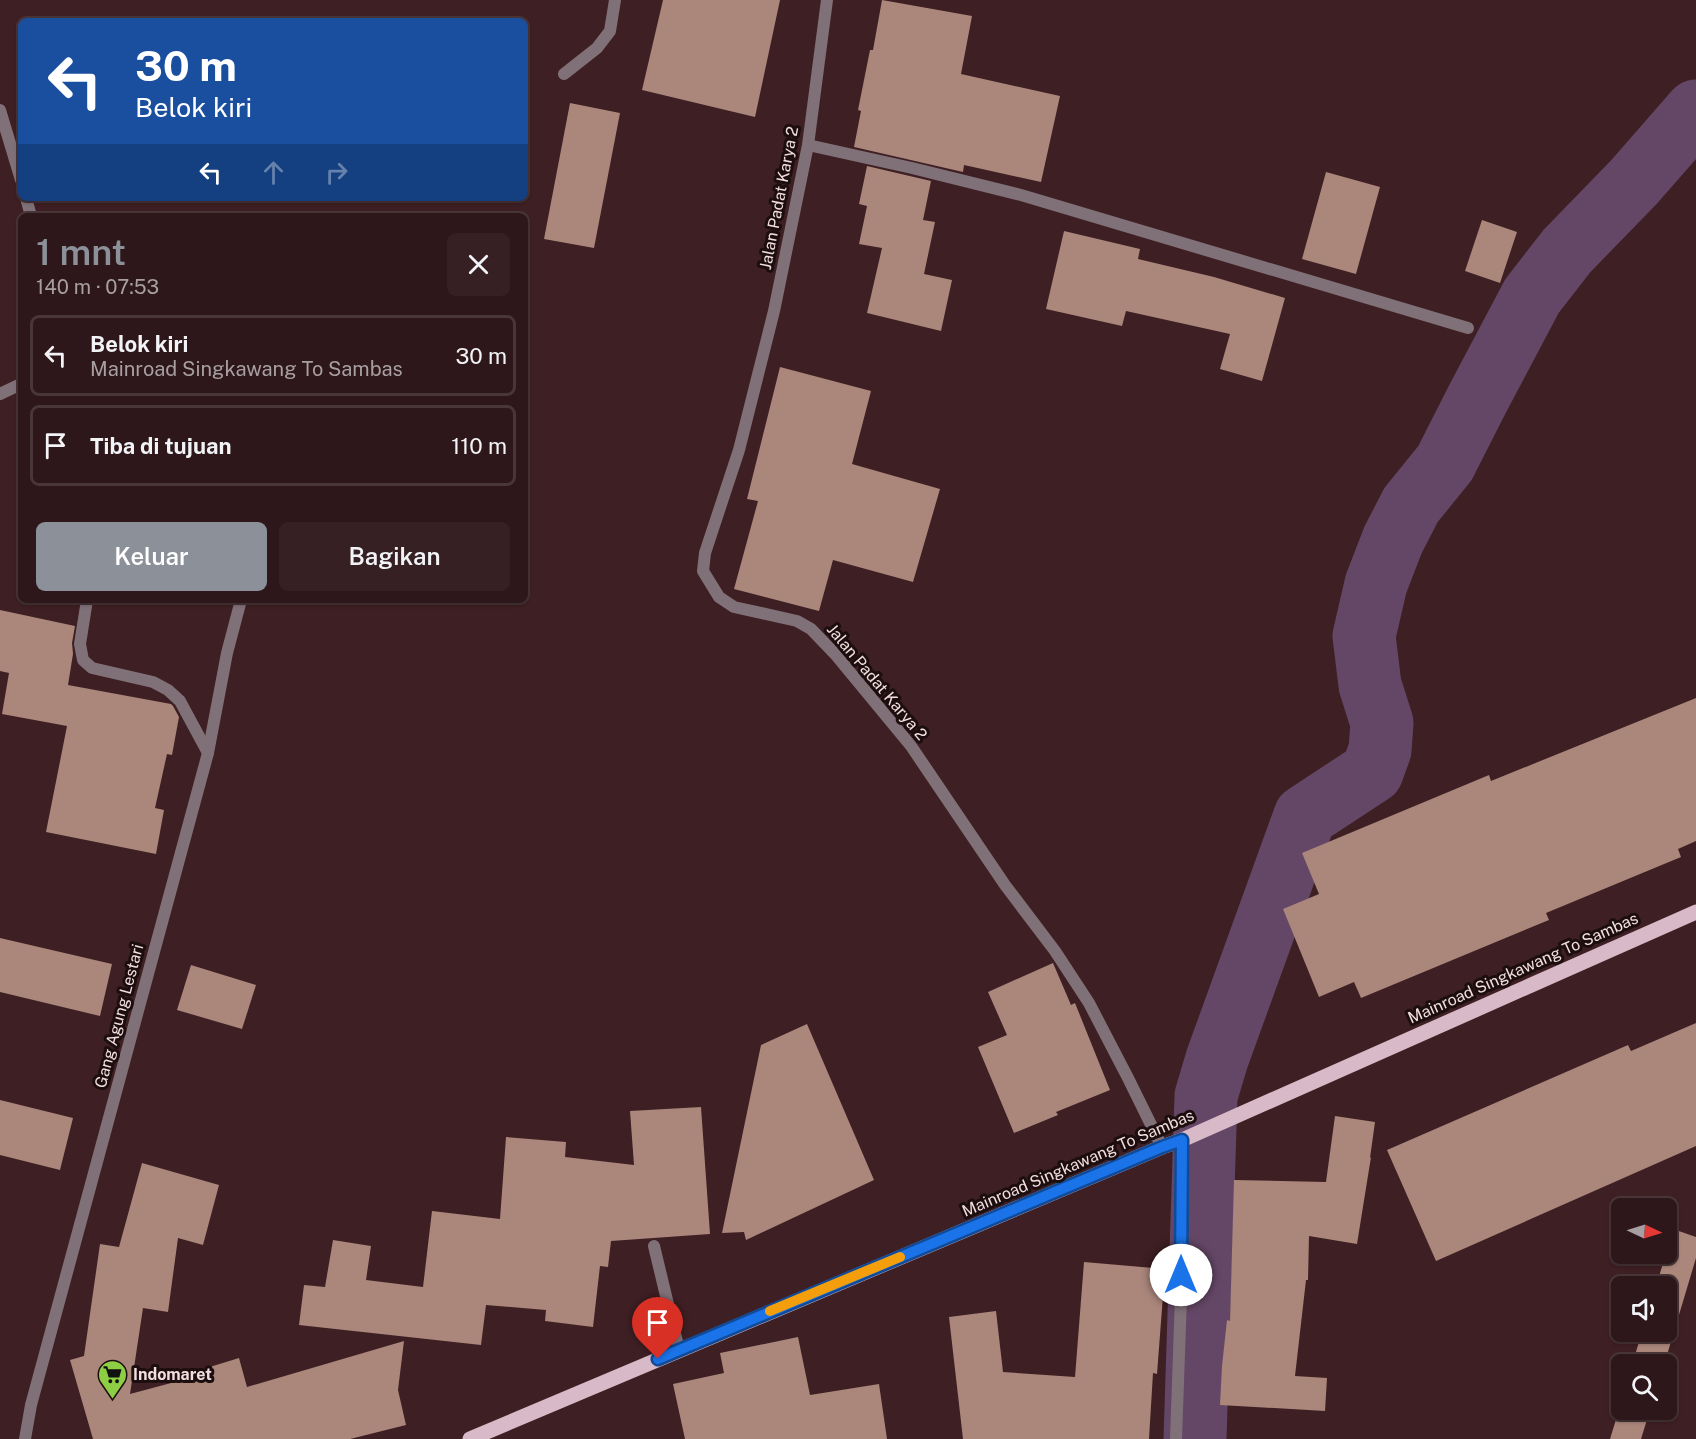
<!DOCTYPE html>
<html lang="id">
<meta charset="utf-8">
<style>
:root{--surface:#2e171a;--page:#362023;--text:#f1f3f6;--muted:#a79fa2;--line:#493639;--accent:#8c9099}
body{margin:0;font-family:"Public Sans",sans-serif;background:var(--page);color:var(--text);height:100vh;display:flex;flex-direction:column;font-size:22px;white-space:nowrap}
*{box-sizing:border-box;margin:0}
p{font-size:20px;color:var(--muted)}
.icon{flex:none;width:33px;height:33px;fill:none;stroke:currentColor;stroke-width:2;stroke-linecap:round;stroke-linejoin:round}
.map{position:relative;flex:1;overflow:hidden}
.sheet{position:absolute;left:18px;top:213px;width:510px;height:390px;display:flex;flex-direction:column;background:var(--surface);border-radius:9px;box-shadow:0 2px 4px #0004,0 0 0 2px var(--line)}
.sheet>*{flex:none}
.guide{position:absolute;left:18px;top:18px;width:510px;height:183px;border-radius:9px;box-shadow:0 2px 4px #0004,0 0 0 2px var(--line);background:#1a4fa0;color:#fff;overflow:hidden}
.needle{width:39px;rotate:94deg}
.buttons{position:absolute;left:1611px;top:1198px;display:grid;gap:12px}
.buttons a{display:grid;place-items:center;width:66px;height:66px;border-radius:9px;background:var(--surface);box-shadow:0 2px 4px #0004,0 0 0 2px var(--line);font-size:30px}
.pin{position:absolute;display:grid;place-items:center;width:51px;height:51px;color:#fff;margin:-62px -26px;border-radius:50% 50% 50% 0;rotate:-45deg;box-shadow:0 0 6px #0007}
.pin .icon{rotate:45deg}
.me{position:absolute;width:66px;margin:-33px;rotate:0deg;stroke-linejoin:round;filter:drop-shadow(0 0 4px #0008)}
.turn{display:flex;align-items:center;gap:21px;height:126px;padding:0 18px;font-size:27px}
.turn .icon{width:78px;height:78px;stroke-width:2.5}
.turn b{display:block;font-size:42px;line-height:51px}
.lanes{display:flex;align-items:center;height:57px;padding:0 18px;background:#0003;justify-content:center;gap:30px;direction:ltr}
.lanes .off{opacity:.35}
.round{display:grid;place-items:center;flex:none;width:63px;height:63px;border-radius:9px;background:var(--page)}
.overview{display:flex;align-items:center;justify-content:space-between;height:102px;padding:0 18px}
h1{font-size:36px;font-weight:600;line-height:45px;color:var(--accent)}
.action{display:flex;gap:12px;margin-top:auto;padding:12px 18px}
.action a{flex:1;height:69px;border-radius:9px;background:var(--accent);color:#fff;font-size:24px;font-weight:600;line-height:69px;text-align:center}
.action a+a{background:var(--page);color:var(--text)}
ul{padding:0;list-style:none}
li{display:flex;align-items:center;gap:18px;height:81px;margin:0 12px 9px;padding:0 6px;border:3px solid var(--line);border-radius:9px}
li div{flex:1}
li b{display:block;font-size:22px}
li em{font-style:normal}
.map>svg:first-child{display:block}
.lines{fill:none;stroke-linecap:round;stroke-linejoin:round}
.river{stroke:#644766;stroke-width:63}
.building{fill:#aa867b}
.lane{stroke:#807178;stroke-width:12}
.street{stroke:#807178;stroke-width:12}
.primary{stroke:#d8b9c7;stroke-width:15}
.route-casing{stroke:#114b97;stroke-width:15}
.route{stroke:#1a73e8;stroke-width:10}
.slow{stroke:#f59e0b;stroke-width:10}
.labels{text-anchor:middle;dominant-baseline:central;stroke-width:6;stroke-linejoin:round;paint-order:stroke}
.street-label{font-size:16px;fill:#f3dedf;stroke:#1c0e0f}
.poi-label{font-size:16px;font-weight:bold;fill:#f3dedf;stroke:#1c0e0f;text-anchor:start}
</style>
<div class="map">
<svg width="1696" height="1439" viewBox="0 0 1696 1439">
<rect width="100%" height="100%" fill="#3e1f23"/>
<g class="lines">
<!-- river -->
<path class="river" d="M 1195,1439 L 1206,1096 L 1217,1059 L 1305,816 L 1372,772 L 1380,750 L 1382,723 L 1370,685 L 1364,636 L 1376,584 L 1393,540 L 1411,505 L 1445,463 L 1478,398 L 1532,296 L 1567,251 L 1634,182 L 1696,111"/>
</g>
<!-- building -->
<g class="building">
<path d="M 663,0 L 780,0 L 755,117 L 642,90 Z"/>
<path d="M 882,0 L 972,16 L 961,74 L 1060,96 L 1041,182 L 964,165 L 963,172 L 854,147 L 861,111 L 858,110 L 870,50 L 873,50 Z"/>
<path d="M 570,103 L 620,113 L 594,248 L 544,239 Z"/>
<path d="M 867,166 L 931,181 L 923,220 L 935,222 L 924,274 L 952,280 L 941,331 L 867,313 L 882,248 L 859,244 L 867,206 L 859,204 Z"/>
<path d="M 1326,172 L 1380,187 L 1356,274 L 1302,259 Z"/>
<path d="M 1482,220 L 1517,232 L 1500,283 L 1465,271 Z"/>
<path d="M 1064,231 L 1140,249 L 1138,259 L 1214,277 L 1285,298 L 1262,381 L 1220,369 L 1230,334 L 1126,311 L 1122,326 L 1046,309 Z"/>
<path d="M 780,367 L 871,391 L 852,464 L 940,489 L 913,582 L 833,560 L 819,611 L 734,589 L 758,501 L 747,499 Z"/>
<path d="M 0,610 L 75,626 L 72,643 L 73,654 L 68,685 L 171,704 L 173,706 L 179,717 L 172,755 L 167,754 L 155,808 L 164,810 L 156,854 L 46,832 L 67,726 L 2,714 L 9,673 L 0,671 Z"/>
<path d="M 1696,698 L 1696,841 L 1678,849 L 1681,857 L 1546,913 L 1549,920 L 1361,998 L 1354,982 L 1319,997 L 1283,909 L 1319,894 L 1302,853 L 1489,775 L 1491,781 Z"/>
<path d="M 0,938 L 112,964 L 100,1016 L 0,992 Z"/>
<path d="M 1053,963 L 1071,1005 L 1075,1003 L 1110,1090 L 1056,1112 L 1058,1115 L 1014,1133 L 978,1047 L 1007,1035 L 988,992 Z"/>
<path d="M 191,965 L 256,985 L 242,1029 L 177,1010 Z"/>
<path d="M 1696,1023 L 1696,1146 L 1436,1261 L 1387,1150 L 1628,1045 L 1631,1051 Z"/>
<path d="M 807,1024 L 874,1180 L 746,1240 L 744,1232 L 722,1233 L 761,1045 Z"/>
<path d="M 0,1100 L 73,1118 L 60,1170 L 0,1155 Z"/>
<path d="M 701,1107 L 710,1234 L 611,1241 L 608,1267 L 600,1266 L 593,1327 L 545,1321 L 546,1310 L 486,1305 L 481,1345 L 299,1325 L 304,1285 L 325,1287 L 333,1240 L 371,1246 L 366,1280 L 423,1287 L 432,1211 L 500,1219 L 506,1137 L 566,1142 L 565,1157 L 634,1165 L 630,1111 Z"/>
<path d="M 1335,1116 L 1375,1122 L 1370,1158 L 1371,1157 L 1357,1244 L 1309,1236 L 1308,1280 L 1306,1280 L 1295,1376 L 1327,1378 L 1325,1411 L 1220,1405 L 1222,1366 L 1227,1320 L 1230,1321 L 1234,1180 L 1326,1182 Z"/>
<path d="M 142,1163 L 219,1185 L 203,1245 L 178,1238 L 168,1312 L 143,1308 L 130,1394 L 201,1375 L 200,1370 L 239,1358 L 247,1387 L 404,1341 L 398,1390 L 406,1425 L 350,1439 L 93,1439 L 70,1360 L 84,1356 L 100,1244 L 119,1247 Z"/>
<path d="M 1673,1229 L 1696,1237 L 1696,1258 L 1664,1365 L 1632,1365 L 1642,1332 L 1666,1332 L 1666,1287 L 1656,1287 Z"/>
<path d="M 1084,1262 L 1165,1269 L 1157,1374 L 1153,1373 L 1149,1439 L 963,1439 L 949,1317 L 996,1311 L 1003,1372 L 1075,1377 Z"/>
<path d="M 798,1337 L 810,1395 L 879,1384 L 887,1439 L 685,1439 L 673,1384 L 724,1373 L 720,1353 Z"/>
<path d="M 1622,1400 L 1622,1410 L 1650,1410 L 1641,1439 L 1610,1439 Z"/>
</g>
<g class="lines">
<!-- lane -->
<path class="lane" d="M 654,1246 L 679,1350"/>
<!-- street -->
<g class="street">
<path d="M 827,0 L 808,145 L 774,311 L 739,450 L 705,553 L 703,571 L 719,597 L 734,607 L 797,621 L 811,629 L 835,654 L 911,746 L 1005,885 L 1055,951 L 1089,1003 L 1128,1078 L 1162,1147"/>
<path d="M 564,74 L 597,48 L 610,31 L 615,0"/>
<path d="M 0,110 L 21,180"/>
<path d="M 808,145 L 912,168 L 1021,195 L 1468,328"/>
<path d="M 26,198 L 31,216"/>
<path d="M 0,394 L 21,384"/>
<path d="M 87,600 L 80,644 L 83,660 L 92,668 L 153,682 L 168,690 L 180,701 L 208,753"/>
<path d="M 25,1439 L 31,1405 L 208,753 L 227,653 L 241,600"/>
<path d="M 1176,1439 L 1181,1297 L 1182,1140"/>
</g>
<!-- primary -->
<path class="primary" d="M 470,1439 L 1162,1147 L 1182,1140 L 1696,912"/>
</g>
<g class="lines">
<defs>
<path id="route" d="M 658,1359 L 1162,1147 L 1182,1140 L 1181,1275"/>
</defs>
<!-- route casing -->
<use href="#route" class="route-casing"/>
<!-- route -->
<use href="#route" class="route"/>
<!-- slow -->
<path class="slow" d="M 770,1311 L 900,1257"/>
</g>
<!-- icons -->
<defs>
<symbol id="supermarket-pin" viewBox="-11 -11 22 30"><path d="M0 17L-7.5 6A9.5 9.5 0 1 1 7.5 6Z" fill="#8dce44" stroke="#1c0e0f"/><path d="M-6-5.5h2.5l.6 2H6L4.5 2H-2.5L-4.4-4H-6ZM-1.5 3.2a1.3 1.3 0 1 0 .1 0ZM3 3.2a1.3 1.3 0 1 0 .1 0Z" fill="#111"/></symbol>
</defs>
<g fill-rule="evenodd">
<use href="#supermarket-pin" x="96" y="1358" width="33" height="45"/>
</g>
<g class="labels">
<!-- street labels -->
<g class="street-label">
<text transform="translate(779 198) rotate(-79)">Jalan Padat Karya 2</text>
<text transform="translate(877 682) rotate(50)">Jalan Padat Karya 2</text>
<text transform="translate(1523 968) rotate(-24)">Mainroad Singkawang To Sambas</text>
<text transform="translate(119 1016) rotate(-75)">Gang Agung Lestari</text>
<text transform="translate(1078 1163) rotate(-23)">Mainroad Singkawang To Sambas</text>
</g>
<!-- poi labels -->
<g class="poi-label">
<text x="133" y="1374">Indomaret</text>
</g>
</g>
</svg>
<div class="buttons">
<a><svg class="needle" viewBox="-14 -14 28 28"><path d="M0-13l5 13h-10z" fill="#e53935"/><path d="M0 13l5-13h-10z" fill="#a79fa2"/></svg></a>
<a><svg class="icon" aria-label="sound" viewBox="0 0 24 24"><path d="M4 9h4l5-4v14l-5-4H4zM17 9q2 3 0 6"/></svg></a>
<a><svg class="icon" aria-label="search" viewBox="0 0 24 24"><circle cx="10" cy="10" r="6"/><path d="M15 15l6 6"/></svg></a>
</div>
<div class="pin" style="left:658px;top:1359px;background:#d93025"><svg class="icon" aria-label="arrive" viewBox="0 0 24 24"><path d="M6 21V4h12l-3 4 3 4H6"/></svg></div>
<svg class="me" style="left:1181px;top:1275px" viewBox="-20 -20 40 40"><circle r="19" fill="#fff"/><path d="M0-13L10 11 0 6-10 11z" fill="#1a73e8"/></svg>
<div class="guide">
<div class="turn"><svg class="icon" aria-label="left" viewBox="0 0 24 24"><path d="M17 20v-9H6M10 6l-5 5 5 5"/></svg><div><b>30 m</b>Belok kiri</div></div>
<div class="lanes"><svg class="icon" aria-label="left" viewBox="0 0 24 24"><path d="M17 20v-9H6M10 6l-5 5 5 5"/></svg><svg class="icon off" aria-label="ahead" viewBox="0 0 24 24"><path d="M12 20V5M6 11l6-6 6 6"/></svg><svg class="icon off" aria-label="right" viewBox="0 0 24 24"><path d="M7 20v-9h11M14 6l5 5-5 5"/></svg></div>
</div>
<section class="sheet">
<div class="overview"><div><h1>1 mnt</h1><p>140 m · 07:53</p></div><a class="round"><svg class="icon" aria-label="close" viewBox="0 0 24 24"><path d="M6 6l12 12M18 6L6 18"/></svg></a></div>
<ul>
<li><svg class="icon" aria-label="left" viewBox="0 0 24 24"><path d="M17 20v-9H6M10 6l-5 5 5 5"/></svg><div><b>Belok kiri</b><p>Mainroad Singkawang To Sambas</p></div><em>30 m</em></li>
<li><svg class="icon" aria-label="arrive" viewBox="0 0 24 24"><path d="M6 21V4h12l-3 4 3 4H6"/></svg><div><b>Tiba di tujuan</b></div><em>110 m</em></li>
</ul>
<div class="action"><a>Keluar</a><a>Bagikan</a></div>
</section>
</div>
